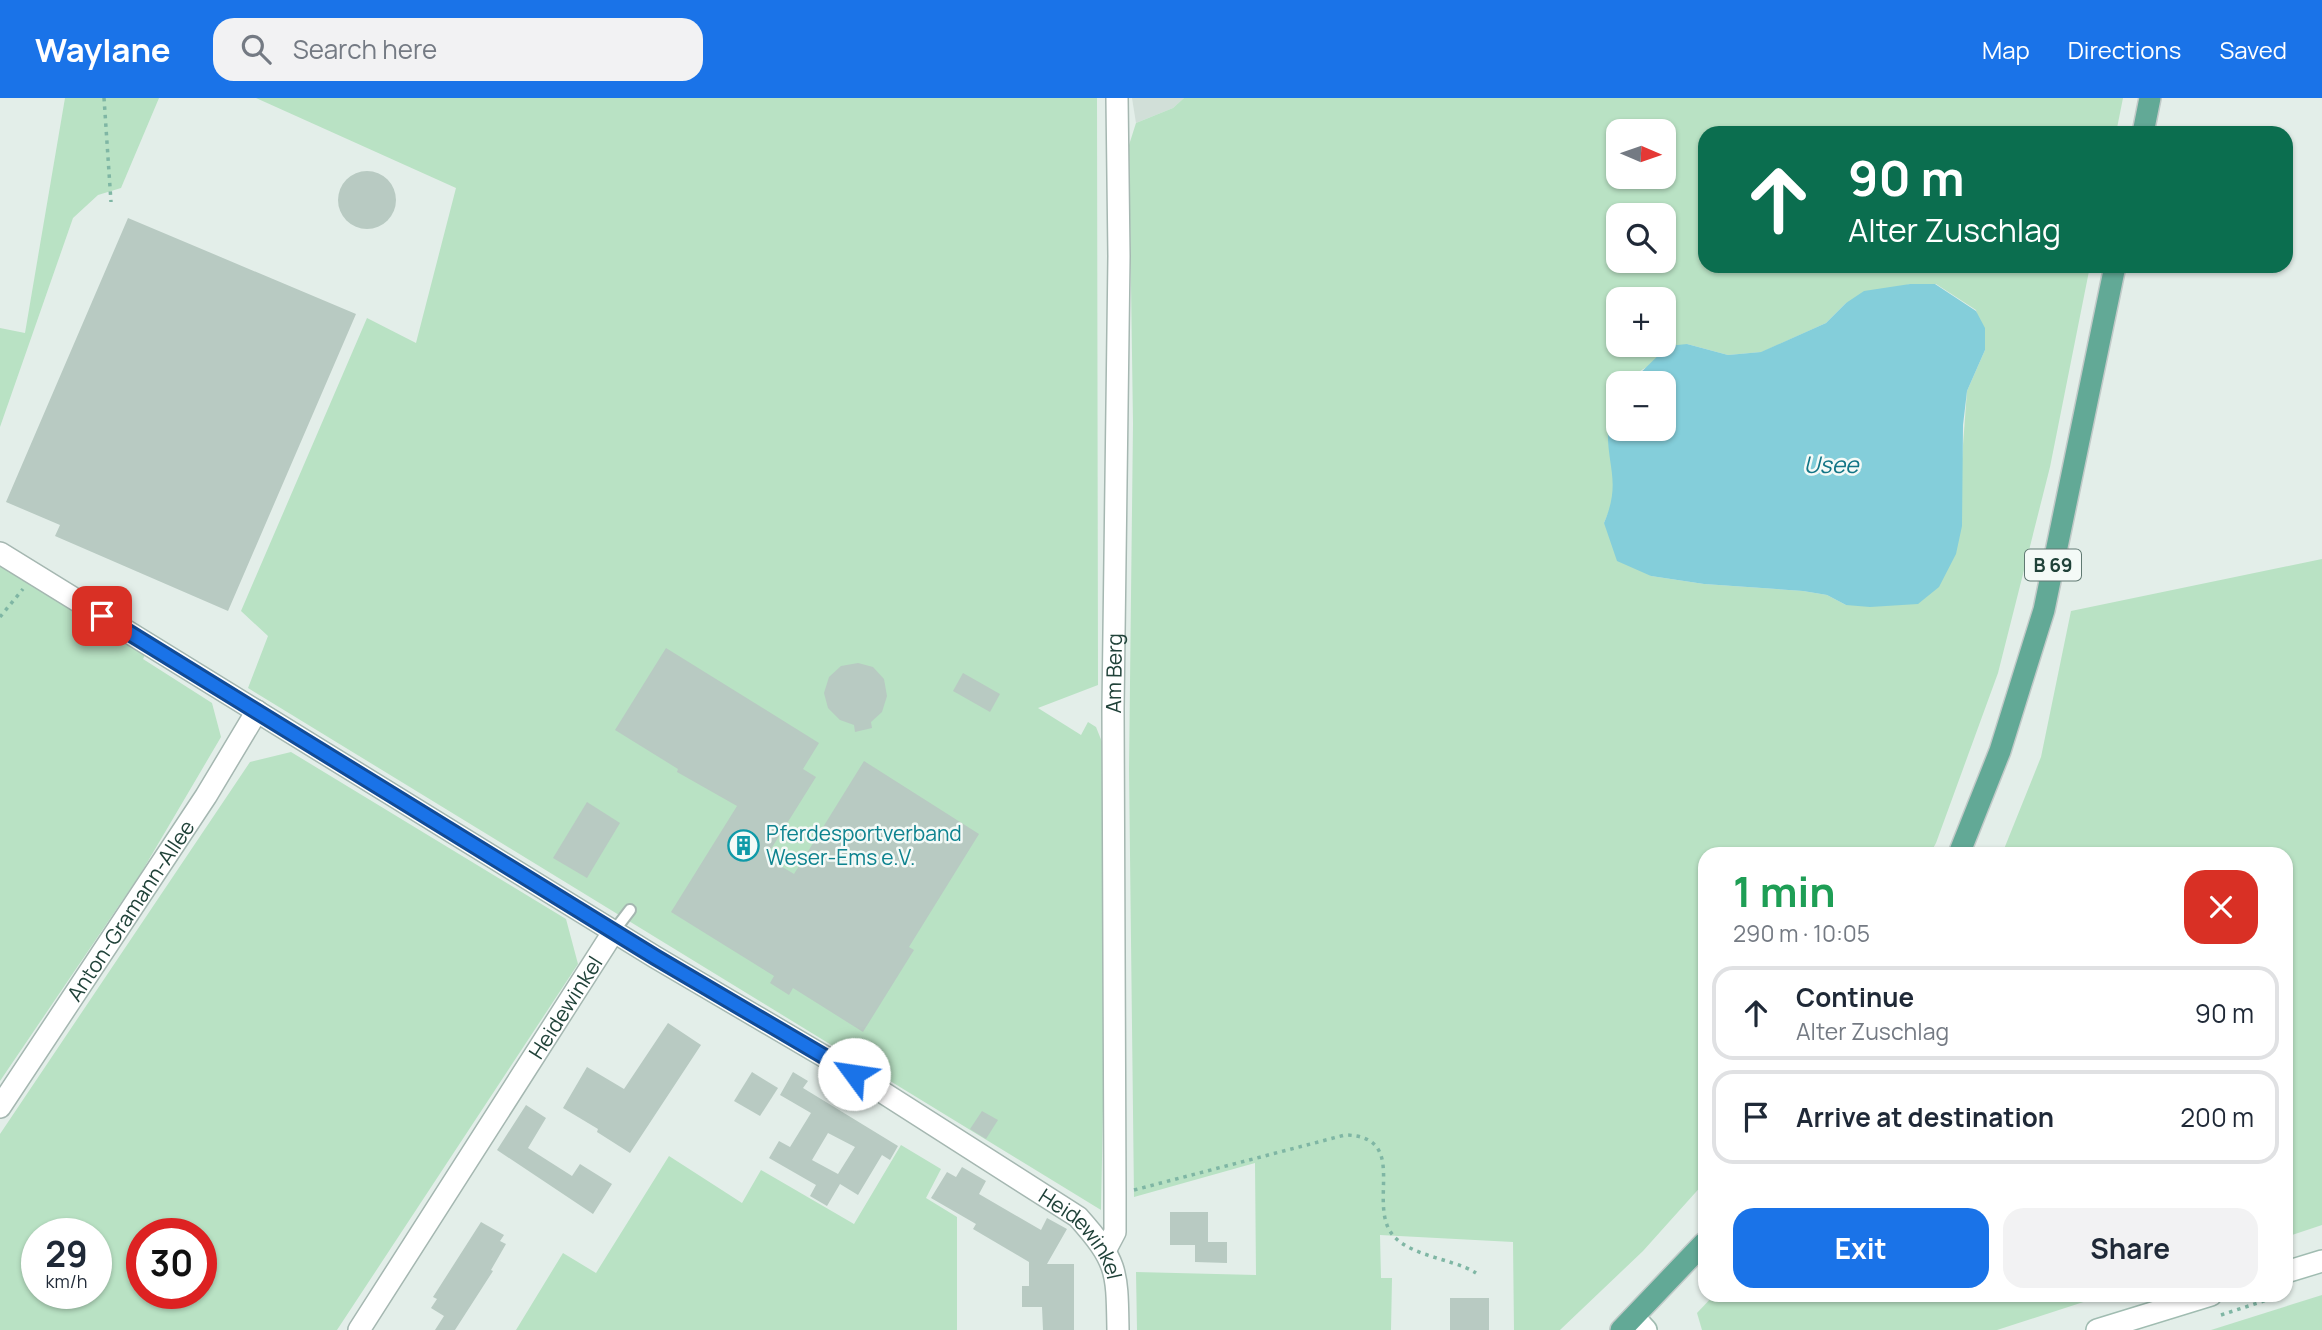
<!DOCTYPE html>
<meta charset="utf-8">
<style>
:root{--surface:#fff;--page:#f2f2f3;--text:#1f2937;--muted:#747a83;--line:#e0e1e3;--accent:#1a73e8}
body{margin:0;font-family:Manrope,sans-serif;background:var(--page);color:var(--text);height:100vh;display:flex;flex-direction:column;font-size:26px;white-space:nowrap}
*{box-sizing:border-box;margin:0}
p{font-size:23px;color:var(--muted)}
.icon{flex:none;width:38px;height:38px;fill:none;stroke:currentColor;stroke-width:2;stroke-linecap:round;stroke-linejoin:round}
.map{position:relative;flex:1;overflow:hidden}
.details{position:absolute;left:1698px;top:749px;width:595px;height:455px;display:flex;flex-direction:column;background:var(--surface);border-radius:21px;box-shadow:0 2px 5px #0004}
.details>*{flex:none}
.guide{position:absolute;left:1698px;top:28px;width:595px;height:147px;border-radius:21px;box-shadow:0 2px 5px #0004;background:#0b6e4f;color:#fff;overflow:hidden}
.needle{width:46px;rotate:92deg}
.fabs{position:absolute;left:1606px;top:21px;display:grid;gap:14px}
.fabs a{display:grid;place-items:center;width:70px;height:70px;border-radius:14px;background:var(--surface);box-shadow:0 2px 5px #0004;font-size:35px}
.speed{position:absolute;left:21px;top:1120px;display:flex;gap:14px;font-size:35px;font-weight:700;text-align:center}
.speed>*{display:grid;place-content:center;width:91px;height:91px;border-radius:50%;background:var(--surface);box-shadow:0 2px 5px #0004;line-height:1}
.speed small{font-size:18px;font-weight:400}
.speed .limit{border:10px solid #d22;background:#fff;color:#111}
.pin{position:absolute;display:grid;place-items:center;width:60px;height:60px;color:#fff;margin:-30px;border-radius:14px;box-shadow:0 4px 10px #0006}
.me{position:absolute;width:77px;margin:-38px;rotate:301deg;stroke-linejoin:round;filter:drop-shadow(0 0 5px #0008)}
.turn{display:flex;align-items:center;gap:24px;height:147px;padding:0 35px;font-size:32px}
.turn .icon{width:91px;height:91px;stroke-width:2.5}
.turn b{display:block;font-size:49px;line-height:60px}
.round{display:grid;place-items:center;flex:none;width:74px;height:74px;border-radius:21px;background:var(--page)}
.overview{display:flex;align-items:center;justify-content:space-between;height:119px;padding:0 35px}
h1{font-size:42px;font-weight:700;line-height:52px;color:#1e9e55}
.primary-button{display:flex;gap:14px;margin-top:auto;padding:14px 35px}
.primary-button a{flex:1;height:80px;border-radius:21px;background:var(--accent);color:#fff;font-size:28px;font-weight:700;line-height:80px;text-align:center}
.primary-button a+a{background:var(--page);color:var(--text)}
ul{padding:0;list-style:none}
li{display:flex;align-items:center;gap:21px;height:94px;margin:0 14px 10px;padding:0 21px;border:4px solid var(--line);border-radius:21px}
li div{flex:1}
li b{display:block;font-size:26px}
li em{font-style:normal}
header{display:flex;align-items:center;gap:42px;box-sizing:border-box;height:98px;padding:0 35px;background:var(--accent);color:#fff}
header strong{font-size:33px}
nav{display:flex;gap:38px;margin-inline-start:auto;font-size:24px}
.search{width:490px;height:63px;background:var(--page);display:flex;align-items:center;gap:18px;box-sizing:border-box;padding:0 24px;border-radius:21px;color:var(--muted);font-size:26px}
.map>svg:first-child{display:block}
.built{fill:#d1dfd8}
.green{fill:#b9e2c4;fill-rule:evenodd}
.water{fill:#84ceda}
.building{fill:#b8cac2;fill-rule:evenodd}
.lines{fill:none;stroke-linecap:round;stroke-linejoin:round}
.lane-casing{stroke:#a5b7b1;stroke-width:14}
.street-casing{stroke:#a5b7b1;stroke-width:24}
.secondary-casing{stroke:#a0bcb1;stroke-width:24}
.primary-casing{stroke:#c1cac8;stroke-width:24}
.path{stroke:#7fb6a4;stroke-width:3.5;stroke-dasharray:3.5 5;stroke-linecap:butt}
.lane{stroke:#fff;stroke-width:10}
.street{stroke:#fff;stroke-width:21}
.secondary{stroke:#fff;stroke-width:21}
.primary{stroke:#62a996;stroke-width:21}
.route-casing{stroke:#114b97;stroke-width:18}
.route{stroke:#1a73e8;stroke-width:12}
.labels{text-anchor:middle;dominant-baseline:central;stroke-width:5;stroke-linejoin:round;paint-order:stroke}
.shield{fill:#f4faf7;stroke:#607972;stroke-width:2}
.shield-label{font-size:19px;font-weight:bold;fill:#204239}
.street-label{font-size:21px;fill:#204239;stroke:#f4faf7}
.culture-label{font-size:21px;fill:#0d838f;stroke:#f4faf7;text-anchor:start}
.water-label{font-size:23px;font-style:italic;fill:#127586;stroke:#f4faf7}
</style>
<header>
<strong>Waylane</strong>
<div class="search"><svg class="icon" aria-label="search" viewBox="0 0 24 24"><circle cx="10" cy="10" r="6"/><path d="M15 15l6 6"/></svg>Search here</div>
<nav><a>Map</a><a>Directions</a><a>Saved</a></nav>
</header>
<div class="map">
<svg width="2322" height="1232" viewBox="0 0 2322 1232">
<rect width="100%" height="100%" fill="#e3eee9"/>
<!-- built -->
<path class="built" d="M 1132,0 L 1184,0 L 1173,10 L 1136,25 Z"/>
<!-- green -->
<g class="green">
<path d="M 65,0 L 159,0 L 121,90 L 98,97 L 73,120 L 0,329 L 0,230 L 25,235 Z"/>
<path d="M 256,0 L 1097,0 L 1098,587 L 1038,610 L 1081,637 L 1088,624 L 1096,629 L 1102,644 L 1106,858 L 1101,1112 L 248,590 L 268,538 L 241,513 L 367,220 L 416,245 L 456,90 Z"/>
<path d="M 1184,0 L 2123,0 L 2116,35 L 1704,35 L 1704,168 L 2090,168 L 2050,369 L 1998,575 L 1936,745 L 1930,756 L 1704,756 L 1704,1085 L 1643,1153 L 1560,1232 L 1514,1232 L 1513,1144 L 1380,1137 L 1381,1180 L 1392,1180 L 1391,1232 L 1137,1232 L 1136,1174 L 1256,1177 L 1255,1065 L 1134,1099 L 1129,671 L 1133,326 L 1129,47 L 1136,25 L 1173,10 ZM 1619,33 L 1664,33 L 1664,79 L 1619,79 ZM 1619,117 L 1664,117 L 1664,163 L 1619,163 ZM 1910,186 L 1936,186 L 1976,212 L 1985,252 L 1967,293 L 1961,374 L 1846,507 L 1827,497 L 1803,493 L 1704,486 L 1651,478 L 1604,425 L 1612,406 L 1615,382 L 1608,328 L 1619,299 L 1619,285 L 1630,285 L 1640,273 L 1687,246 L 1728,257 L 1762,254 L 1826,225 L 1846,205 ZM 1619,201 L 1664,201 L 1664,247 L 1619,247 Z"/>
<path d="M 2322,461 L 2322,1127 L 2286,1139 L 2286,756 L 2002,756 L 2041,659 L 2071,513 Z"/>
<path d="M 0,466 L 145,557 L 143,561 L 212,605 L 221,639 L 141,775 L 0,983 Z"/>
<path d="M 291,654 L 566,821 L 578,866 L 337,1232 L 0,1232 L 0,1036 L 250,664 ZM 37,1136 L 96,1136 L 96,1195 L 37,1195 ZM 142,1136 L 201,1136 L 201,1195 L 142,1195 Z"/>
<path d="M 901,1047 L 941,1071 L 926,1100 L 957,1119 L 957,1232 L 516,1232 L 563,1155 L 596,1175 L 669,1058 L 742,1105 L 761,1072 L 854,1126 Z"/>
<path d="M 1714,1197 L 2105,1197 L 1997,1232 L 1702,1232 L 1697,1215 Z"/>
<path d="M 2322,1197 L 2322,1232 L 2211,1232 Z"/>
</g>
<!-- water -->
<path class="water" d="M 1910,186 L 1935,186 L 1976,213 L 1985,230 L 1985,252 L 1967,293 L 1963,327 L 1962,428 L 1956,456 L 1939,489 L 1918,506 L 1870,509 L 1846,507 L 1827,497 L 1803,493 L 1704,486 L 1651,478 L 1617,463 L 1604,425 C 1622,383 1606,368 1608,328 C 1609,320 1614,310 1616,302 L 1619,299 L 1619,331 L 1664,331 L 1664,285 L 1630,285 L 1668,248 L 1687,246 L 1728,257 L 1761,254 L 1826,225 L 1846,205 L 1864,193 Z"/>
<!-- building -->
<g class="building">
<circle cx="367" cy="102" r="29"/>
<path d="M 128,120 L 356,216 L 228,513 L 55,438 L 60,427 L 6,404 Z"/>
<path d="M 666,550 L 819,645 L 803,671 L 816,679 L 766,759 L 794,776 L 864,663 L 979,736 L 909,849 L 914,852 L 863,934 L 793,890 L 789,897 L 770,885 L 774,878 L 671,814 L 737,708 L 677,674 L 678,671 L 615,632 Z"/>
<path d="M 858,565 L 873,569 L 884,581 L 887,598 L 882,614 L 871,624 L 872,630 L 855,634 L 854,627 L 840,622 L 828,610 L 824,595 L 829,579 L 841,568 Z"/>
<path d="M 963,575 L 1000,596 L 990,614 L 953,593 Z"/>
<path d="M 587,704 L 620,725 L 587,780 L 553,760 Z"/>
<path d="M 668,925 L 701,947 L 630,1055 L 597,1034 L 598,1031 L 563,1010 L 587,969 L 624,991 Z"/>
<path d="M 752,974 L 778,990 L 760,1018 L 734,1003 Z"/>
<path d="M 793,974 L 808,983 L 803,990 L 898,1048 L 890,1062 L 882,1057 L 858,1097 L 840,1086 L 827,1108 L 810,1098 L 816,1087 L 769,1060 L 779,1043 L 790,1049 L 811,1015 L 780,997 ZM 828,1035 L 855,1049 L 838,1076 L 812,1062 Z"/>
<path d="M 526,1007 L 546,1020 L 528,1050 L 572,1078 L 580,1066 L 612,1086 L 593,1116 L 497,1052 Z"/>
<path d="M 982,1013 L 998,1022 L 986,1041 L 970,1031 Z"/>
<path d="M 962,1069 L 986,1083 L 979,1096 L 1041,1132 L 1047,1120 L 1067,1131 L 1047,1166 L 1074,1166 L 1074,1232 L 1043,1232 L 1042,1209 L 1022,1209 L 1022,1188 L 1029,1188 L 1029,1164 L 973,1131 L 976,1126 L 931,1100 L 947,1074 L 956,1079 Z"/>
<path d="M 1170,1114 L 1208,1114 L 1208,1144 L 1227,1144 L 1227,1165 L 1195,1164 L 1195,1147 L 1170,1147 Z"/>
<path d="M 481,1124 L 504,1137 L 500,1143 L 506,1146 L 491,1172 L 493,1173 L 455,1232 L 435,1232 L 444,1218 L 431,1210 L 437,1201 L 433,1199 Z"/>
<rect x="1450" y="1200" width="39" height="32"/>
</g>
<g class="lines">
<defs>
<path id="lane" d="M 614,833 L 630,812"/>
<g id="street">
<path id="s1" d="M 0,455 L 655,859 L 854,976 L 1078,1119 C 1118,1164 1117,1173 1118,1232"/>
<path id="s2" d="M 0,1009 L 206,698 L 257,613"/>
<path id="s3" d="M 1106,1151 L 1115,1134 L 1115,1096 L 1113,611 L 1119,158 L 1117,0"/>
<path id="s4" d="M 359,1232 L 614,833"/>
</g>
<g id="secondary">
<path d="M 2286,1174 L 2322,1163"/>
<path d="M 1634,1219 L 1646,1232"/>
<path d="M 2097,1232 L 2211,1197"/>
</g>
<g id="primary">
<path d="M 2143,35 L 2150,0"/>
<path d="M 1959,756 L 2000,653 L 2044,512 L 2115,168"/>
<path d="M 1621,1232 L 1704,1145"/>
</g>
</defs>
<!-- lane casing -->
<use href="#lane" class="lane-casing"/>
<!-- street casing -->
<use href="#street" class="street-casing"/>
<!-- secondary casing -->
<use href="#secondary" class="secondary-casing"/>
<!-- primary casing -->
<use href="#primary" class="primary-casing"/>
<!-- path -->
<g class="path">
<path d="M 104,0 L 111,104"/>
<path d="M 0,519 L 23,491"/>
<path d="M 1134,1092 L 1345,1037 C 1404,1038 1374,1093 1387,1127 C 1398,1158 1451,1159 1476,1175"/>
<path d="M 2221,1217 L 2282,1197"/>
</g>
<!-- lane -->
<use href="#lane" class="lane"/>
<!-- street -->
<use href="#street" class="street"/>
<!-- secondary -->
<use href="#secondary" class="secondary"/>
<!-- primary -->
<use href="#primary" class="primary"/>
</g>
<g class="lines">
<defs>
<path id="route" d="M 102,518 L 655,859 L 854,976"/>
</defs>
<!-- route casing -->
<use href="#route" class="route-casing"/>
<!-- route -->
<use href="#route" class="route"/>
</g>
<!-- icons -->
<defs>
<symbol id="building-ring" viewBox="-11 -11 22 22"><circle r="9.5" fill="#f4faf7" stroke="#0f9aa8" stroke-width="1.5"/><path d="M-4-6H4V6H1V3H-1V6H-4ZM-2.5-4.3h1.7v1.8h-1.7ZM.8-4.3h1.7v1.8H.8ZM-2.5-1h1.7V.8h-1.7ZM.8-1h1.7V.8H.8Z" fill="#0f9aa8"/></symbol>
</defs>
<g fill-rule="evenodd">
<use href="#building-ring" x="726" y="730" width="35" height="35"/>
</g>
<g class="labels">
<!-- shield labels -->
<rect class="shield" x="2025" y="451.5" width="56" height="31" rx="5"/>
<g class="shield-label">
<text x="2053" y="467">B 69</text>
</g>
<!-- street labels -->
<g class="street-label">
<text stroke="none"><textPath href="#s3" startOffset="578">Am Berg</textPath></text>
<text stroke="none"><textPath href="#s2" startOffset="236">Anton-Gramann-Allee</textPath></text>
<text stroke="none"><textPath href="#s4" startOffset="383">Heidewinkel</textPath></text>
<text stroke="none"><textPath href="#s1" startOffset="1281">Heidewinkel</textPath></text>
</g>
<!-- culture labels -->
<g class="culture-label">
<text x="766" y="735">Pferdesportverband<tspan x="766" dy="24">Weser-Ems e.V.</tspan></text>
</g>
<!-- water labels -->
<g class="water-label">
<text x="1831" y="366">Usee</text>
</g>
</g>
</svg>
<div class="fabs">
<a><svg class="needle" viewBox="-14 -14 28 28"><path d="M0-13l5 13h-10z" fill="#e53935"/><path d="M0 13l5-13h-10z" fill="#747a83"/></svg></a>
<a><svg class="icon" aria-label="search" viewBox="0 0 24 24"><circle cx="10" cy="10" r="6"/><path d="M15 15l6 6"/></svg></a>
<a>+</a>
<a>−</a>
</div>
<div class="speed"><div>29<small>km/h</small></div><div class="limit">30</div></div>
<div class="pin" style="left:102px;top:518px;background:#d93025"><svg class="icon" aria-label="arrive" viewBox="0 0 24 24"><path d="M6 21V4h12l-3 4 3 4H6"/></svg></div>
<svg class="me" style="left:854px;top:976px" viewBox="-20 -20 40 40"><circle r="19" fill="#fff"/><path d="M0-13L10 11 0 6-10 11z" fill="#1a73e8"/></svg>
<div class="guide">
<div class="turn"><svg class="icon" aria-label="ahead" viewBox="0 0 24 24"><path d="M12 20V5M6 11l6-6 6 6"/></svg><div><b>90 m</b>Alter Zuschlag</div></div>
</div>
<section class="details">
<div class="overview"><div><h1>1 min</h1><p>290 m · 10:05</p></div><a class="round" style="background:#d93025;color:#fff"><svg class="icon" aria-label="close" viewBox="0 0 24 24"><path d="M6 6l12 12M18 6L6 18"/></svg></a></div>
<ul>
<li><svg class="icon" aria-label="ahead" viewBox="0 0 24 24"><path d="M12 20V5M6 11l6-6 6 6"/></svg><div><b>Continue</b><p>Alter Zuschlag</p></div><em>90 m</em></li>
<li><svg class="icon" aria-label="arrive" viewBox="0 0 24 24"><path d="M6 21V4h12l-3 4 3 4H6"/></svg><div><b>Arrive at destination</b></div><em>200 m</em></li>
</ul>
<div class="primary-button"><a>Exit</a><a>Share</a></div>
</section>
</div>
